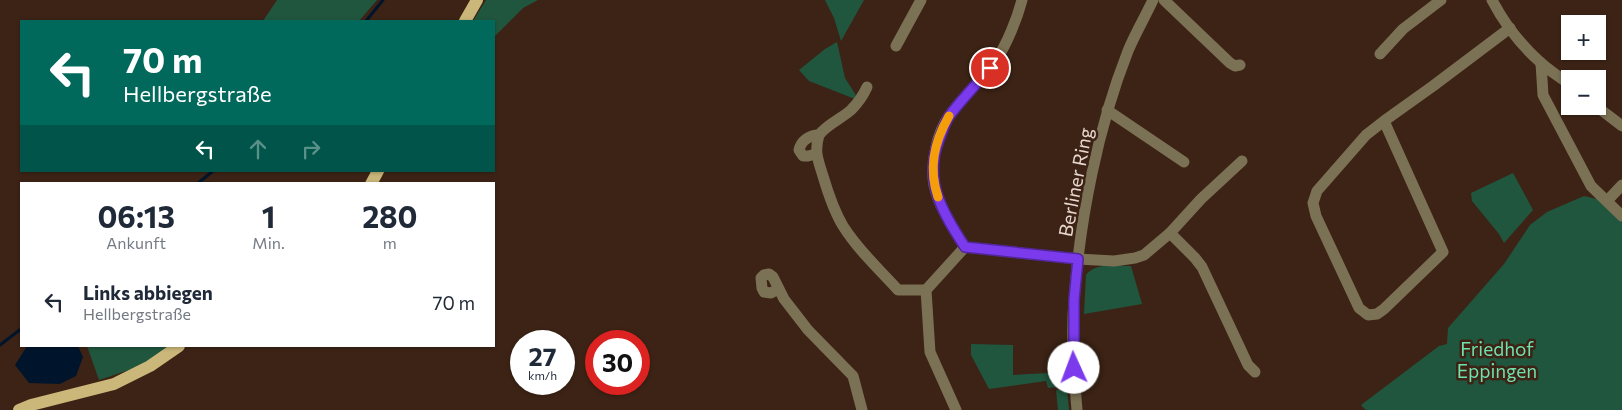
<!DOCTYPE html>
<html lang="de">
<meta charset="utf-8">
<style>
:root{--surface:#fff;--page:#f2f2f3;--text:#1f2937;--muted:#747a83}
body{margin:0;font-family:Commissioner,sans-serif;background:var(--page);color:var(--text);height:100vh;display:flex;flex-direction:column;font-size:19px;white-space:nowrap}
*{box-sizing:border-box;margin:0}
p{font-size:16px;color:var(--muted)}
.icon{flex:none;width:28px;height:28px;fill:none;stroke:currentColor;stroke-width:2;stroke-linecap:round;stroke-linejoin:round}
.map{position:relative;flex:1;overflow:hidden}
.panel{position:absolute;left:20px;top:182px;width:475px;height:165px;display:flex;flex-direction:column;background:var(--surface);border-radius:0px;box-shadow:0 1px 4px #0004}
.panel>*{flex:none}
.hud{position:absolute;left:20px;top:20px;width:475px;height:152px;border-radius:0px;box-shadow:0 1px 4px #0004;background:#00695c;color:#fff;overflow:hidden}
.controls{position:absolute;left:1561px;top:15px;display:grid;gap:10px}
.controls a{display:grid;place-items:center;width:45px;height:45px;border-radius:0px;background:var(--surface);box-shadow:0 1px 4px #0004;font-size:25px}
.speed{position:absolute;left:510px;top:330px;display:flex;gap:10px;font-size:25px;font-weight:700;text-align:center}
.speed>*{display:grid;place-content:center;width:65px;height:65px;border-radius:50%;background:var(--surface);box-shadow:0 1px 4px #0004;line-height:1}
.speed small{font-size:12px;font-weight:400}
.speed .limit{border:8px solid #d22;background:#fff;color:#111}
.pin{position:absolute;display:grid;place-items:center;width:42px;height:42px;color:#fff;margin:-21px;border:2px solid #fff;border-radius:50%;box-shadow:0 1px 5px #0007}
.me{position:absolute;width:55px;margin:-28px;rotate:358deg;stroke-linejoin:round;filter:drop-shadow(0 0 4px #0008)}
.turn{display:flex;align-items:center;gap:18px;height:105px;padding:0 20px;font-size:22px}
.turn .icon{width:65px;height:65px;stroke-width:2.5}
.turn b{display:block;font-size:35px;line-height:42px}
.lanes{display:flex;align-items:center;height:48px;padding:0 20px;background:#0003;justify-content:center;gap:25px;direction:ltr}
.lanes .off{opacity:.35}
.eta{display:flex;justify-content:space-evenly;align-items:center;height:85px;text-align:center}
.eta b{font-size:30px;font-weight:700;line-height:35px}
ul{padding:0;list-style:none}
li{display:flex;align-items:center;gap:15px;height:70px;padding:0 20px}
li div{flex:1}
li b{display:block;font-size:19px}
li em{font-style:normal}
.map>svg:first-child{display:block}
.green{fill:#20563e}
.water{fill:#00152c}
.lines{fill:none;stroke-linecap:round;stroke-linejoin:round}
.stream{stroke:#00152c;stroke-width:3}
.minor{stroke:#7b7154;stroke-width:11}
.major{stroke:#cbb77a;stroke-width:12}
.route-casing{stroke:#51269a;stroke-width:12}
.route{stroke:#7c3aed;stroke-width:9}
.slow{stroke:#f59e0b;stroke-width:9}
.labels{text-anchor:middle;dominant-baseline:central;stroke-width:5;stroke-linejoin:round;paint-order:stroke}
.street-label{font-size:19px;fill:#e9d8cf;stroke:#3c2315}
.park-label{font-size:19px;fill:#70e0ad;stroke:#3c2315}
</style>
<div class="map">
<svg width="1622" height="410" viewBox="0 0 1622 410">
<rect width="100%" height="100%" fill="#3c2315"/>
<!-- green -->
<g class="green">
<path d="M 277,0 L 377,0 L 359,21 L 263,21 Z"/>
<path d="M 486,0 L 538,0 L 523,8 L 494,37 L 494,21 L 473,21 Z"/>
<path d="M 825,0 L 864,0 L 841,41 L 834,18 Z"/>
<path d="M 837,42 L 845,78 L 857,97 L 855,99 L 809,81 L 799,70 L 825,49 Z"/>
<path d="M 1513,173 L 1533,210 L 1504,243 L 1499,234 L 1472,201 L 1471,193 Z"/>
<path d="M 1584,196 L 1601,200 L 1622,222 L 1622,410 L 1366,410 L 1361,405 L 1439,346 L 1447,344 L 1448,328 L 1504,264 L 1530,225 L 1547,212 Z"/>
<path d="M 1131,266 L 1142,304 L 1084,314 L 1086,275 C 1095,262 1117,266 1131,266 Z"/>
<path d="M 971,344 L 1013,345 L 1013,375 L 1066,372 L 1067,386 L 1048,388 L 1046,381 L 989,389 L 971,355 Z"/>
<path d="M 87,346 L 170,346 L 138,367 L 99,380 Z"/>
<path d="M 1067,389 L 1069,410 L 1058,410 L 1056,390 Z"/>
</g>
<!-- water -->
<path class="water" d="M 27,346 L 78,346 L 83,357 L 76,376 L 60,384 L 29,383 L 15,365 Z"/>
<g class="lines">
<!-- stream -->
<g class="stream">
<path d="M 366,21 L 383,0"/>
<path d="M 197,184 L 213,171"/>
<path d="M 0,345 L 21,329"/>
</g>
<!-- minor -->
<g class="minor">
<path d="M 1022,0 C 1017,19 1007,44 996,60 C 982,80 963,96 949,116 C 937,133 930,164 934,185 C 939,208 953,227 965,247 L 1078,259 L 1114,261 L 1135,258 L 1144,255 L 1170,233 L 1201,199 L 1242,161"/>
<path d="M 1164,0 L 1230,63 L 1235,66 L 1240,65"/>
<path d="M 1492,0 C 1504,23 1520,44 1539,61 C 1548,70 1560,77 1570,85"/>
<path d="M 896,46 L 921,0"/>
<path d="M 1380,54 L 1403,29 L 1441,0"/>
<path d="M 1541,63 L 1543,95 L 1591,186 L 1622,216"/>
<path d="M 1596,106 L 1622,126"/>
<path d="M 1107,110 L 1184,162"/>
<path d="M 1384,121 L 1366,135 L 1317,191 L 1313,203 L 1316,216 L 1359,308 L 1368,315 L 1377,314 L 1384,309 L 1443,252 L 1384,121 L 1433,86 L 1510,28"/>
<path d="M 819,135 C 827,124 841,119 851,110 C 858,103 863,96 867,87"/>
<path d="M 816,154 L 808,156 L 803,156 L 799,150 C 801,141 809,135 819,135 C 814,152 818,160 823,176 C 828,193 834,211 843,226 C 858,250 879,269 898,290 L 926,290"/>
<path d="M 1607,201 L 1622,185"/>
<path d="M 1170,233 L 1195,258 L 1202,267 L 1248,365 L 1255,372"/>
<path d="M 778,289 L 771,293 L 764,292 L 762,288 L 761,278 L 764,275 L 769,274 L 773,277 L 784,299 L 808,330 L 853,376 L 862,410"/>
<path d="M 956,410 L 930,352 L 926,290 L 965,247"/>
<path d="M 1077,410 C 1074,374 1071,336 1074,300 C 1080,218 1098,127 1128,51 C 1135,34 1145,17 1153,0"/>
</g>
<!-- major -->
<g class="major">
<path d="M 465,21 L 477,0"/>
<path d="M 371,184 L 378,171"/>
<path d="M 19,410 L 31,405 L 114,384 L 150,366 L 179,346"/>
</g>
</g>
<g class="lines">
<defs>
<path id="route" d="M 990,68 C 977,84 962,99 950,115 C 945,122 942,132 939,140 C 923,181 943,213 965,247 L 1078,259 L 1074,300 L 1074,368"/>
</defs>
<!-- route casing -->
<use href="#route" class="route-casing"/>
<!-- route -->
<use href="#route" class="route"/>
<!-- slow -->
<path class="slow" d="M 938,197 C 928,168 934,142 949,116"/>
</g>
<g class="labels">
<!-- street labels -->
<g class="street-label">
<text transform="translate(1075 182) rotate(-79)">Berliner Ring</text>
</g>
<!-- park labels -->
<g class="park-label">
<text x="1497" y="348">Friedhof<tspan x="1497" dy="22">Eppingen</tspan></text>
</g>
</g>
</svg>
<div class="controls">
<a>+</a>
<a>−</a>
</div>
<div class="speed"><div>27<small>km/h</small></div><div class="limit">30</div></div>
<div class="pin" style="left:990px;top:68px;background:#d93025"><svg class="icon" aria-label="arrive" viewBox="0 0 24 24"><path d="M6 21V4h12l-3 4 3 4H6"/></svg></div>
<svg class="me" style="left:1074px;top:368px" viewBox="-20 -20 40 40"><circle r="19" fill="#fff"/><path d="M0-13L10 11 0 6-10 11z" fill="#7c3aed"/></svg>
<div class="hud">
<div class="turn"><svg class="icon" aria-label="left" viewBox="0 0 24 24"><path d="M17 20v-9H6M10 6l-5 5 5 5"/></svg><div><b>70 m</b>Hellbergstraße</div></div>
<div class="lanes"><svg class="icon" aria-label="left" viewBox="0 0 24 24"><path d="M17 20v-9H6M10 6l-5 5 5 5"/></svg><svg class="icon off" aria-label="ahead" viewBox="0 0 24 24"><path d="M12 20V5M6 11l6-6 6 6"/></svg><svg class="icon off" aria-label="right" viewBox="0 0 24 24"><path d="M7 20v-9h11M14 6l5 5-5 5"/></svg></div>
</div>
<section class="panel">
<div class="eta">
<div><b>06:13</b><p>Ankunft</p></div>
<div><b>1</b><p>Min.</p></div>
<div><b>280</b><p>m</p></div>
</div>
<ul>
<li><svg class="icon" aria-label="left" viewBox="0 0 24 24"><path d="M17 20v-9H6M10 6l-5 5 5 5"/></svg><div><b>Links abbiegen</b><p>Hellbergstraße</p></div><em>70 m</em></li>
</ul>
</section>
</div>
